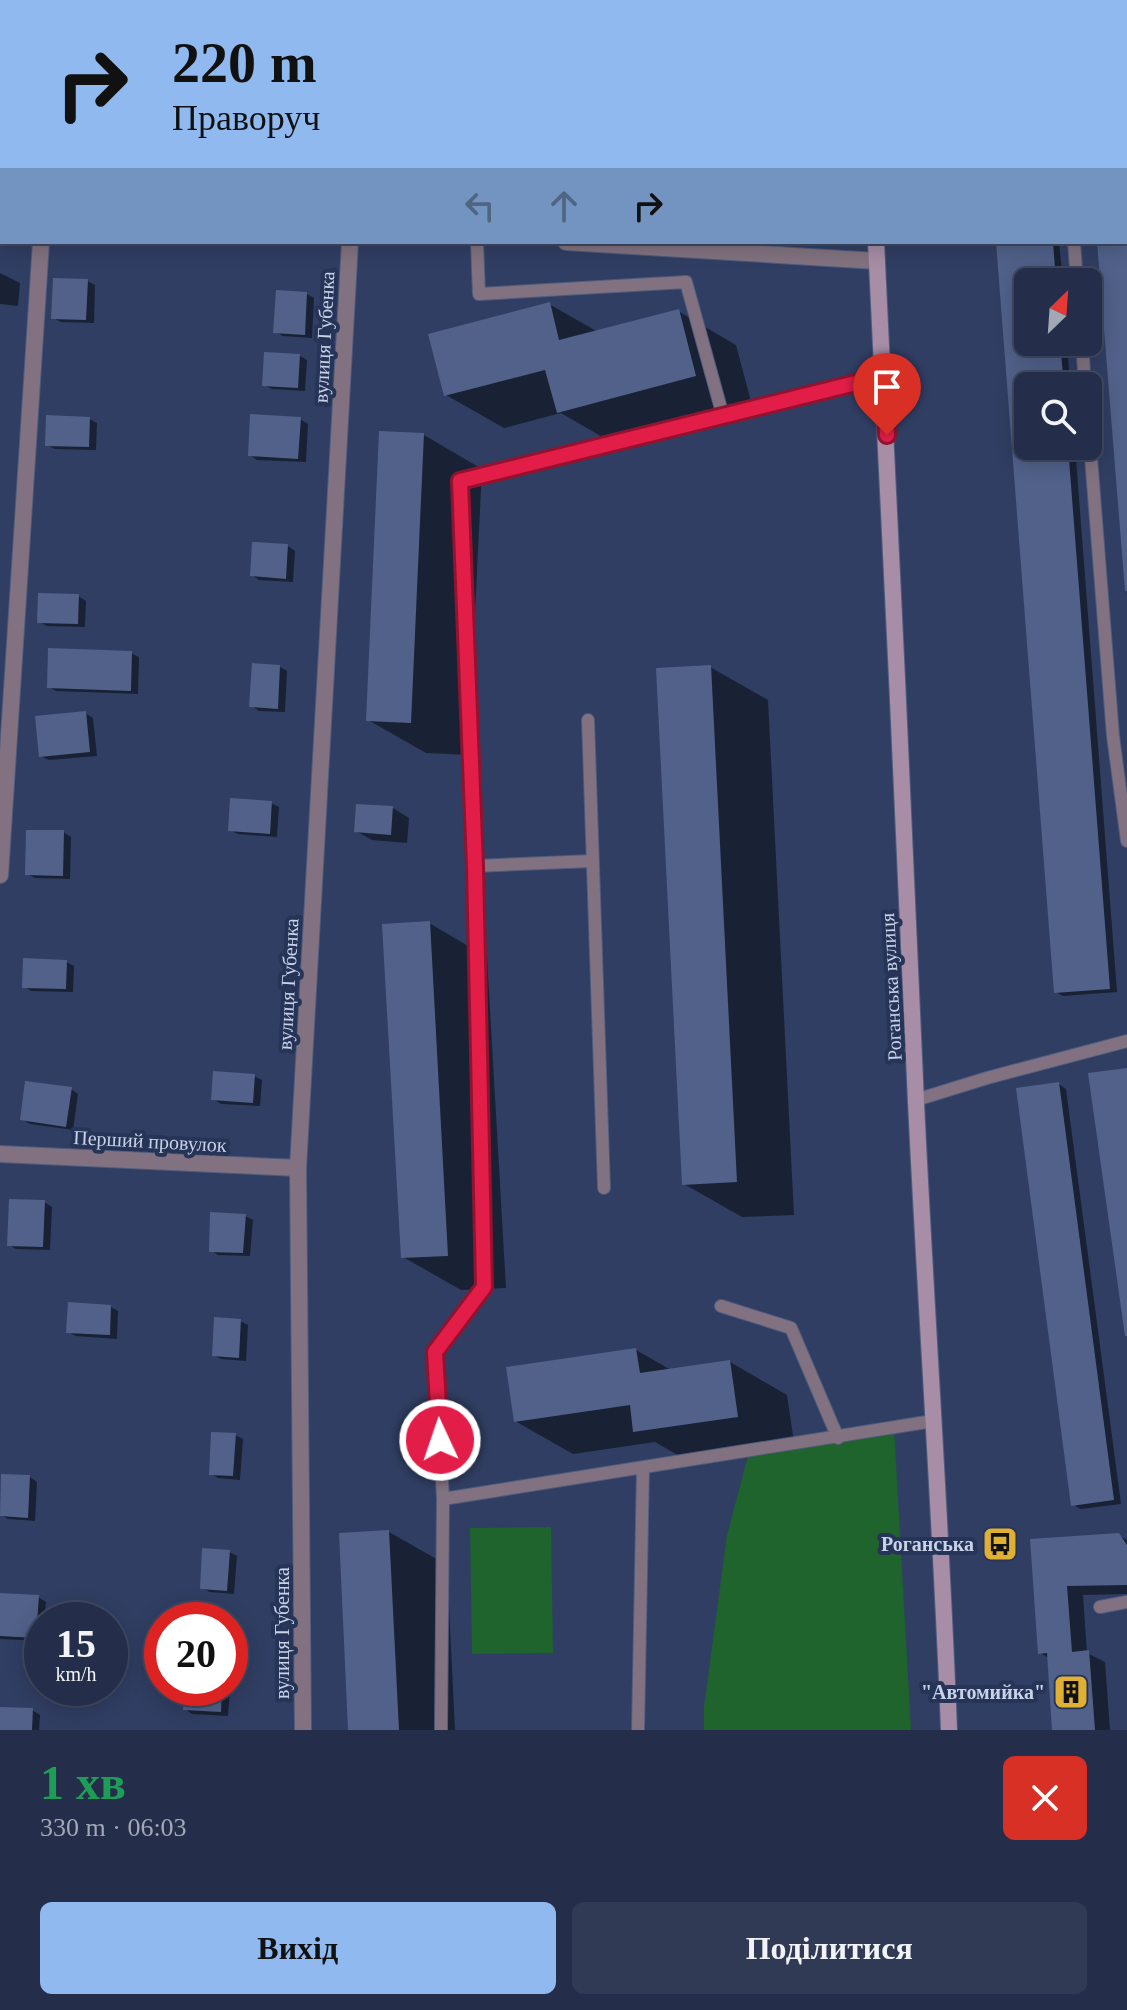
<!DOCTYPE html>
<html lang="uk">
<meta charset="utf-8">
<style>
:root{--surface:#242e4a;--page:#303a54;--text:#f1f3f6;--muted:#a3a8b5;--line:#414a62;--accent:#90b9f0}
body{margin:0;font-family:"Times New Roman",serif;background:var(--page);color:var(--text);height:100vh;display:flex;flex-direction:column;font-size:30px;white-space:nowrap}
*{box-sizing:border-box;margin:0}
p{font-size:26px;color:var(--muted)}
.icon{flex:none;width:44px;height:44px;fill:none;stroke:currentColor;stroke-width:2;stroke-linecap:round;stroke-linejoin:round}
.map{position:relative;height:1730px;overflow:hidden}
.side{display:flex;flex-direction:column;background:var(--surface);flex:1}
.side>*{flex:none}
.top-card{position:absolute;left:0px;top:0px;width:1128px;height:244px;box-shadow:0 4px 20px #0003,0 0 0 2px var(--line);background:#90b9f0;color:#111;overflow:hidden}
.needle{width:52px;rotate:25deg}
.controls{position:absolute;left:1014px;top:268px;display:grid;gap:16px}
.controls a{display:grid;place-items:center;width:88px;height:88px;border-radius:12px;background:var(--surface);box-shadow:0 4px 20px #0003,0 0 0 2px var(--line);font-size:40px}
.speed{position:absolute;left:24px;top:1602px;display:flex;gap:16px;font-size:40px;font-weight:700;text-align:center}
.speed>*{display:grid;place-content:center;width:104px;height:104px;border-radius:50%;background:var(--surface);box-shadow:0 4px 20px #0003,0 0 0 2px var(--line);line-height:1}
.speed small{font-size:20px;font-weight:400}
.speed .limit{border:12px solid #d22;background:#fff;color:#111}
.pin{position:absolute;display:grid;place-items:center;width:68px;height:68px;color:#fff;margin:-82px -34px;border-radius:50% 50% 50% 0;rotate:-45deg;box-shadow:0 0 8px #0007}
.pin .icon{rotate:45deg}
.me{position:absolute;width:88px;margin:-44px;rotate:357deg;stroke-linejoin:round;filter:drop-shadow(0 0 6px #0008)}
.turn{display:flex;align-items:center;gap:28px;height:168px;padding:0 40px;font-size:36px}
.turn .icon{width:104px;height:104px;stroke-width:2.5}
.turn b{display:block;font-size:56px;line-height:68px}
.lanes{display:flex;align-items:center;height:76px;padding:0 40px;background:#0003;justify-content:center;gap:40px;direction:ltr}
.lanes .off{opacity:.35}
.round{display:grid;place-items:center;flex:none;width:84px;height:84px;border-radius:12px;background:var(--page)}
.summary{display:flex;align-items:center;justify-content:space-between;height:136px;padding:0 40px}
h1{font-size:48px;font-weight:700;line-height:60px;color:#1e9e55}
.cta{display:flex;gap:16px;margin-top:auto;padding:16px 40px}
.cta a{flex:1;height:92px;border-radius:12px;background:var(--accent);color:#111;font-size:32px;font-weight:700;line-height:92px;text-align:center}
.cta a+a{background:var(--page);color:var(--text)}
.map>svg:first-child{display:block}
.green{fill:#1f632d}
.shadow{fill:#0007}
.building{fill:#516189}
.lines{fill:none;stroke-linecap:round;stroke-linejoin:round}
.lane-casing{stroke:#4e5c7e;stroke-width:14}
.street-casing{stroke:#4e5c7e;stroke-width:18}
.secondary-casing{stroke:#4e5c7e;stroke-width:18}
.lane{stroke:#827281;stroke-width:12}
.street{stroke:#827281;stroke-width:16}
.secondary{stroke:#a78da6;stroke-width:16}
.route-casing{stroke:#92132f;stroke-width:20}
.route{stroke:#e11d48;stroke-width:14}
.labels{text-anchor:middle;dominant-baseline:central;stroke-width:8;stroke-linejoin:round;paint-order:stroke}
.street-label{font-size:20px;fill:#c8d2e8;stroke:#263458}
.poi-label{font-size:20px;font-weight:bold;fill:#c8d2e8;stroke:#263458;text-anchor:end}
</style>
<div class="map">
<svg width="1127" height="1730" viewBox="0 0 1127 1730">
<rect width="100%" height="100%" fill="#303e63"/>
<!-- green -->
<g class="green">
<path d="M 894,1428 L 911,1730 L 704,1730 L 704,1707 L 727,1535 L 749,1452 Z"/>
<path d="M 551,1527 L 553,1653 L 472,1654 L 470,1528 Z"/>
</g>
<!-- shadow -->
<g class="shadow">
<path d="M 327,0 L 421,0 L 424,2 L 327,2 Z"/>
<path d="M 1106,0 L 1127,0 L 1127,128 L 1126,2 Z"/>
<path d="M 1126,175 L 1127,175 L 1127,594 L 1099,242 L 1126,242 Z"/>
<path d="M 998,242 L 1059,242 L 1063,282 L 1028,282 L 1028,342 L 1067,342 L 1070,386 L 1028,386 L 1028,446 L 1075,446 L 1117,992 L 1063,996 L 1056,992 Z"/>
<path d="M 0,273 L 20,283 L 18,306 L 0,304 Z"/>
<path d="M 87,281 L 95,285 L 94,323 L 61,322 L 53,318 Z"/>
<path d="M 307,294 L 314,298 L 312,338 L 283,336 L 276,332 Z"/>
<path d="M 549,304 L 598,332 L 678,311 L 736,345 L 753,409 L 616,445 L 561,413 L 504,428 L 446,395 Z"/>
<path d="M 300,356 L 307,360 L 305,391 L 272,389 L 264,385 Z"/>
<path d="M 89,419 L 97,423 L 96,450 L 55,449 L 47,445 Z"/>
<path d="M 300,419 L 308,424 L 306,462 L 257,460 L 250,455 Z"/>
<path d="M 424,435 L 482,469 L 468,755 L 426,753 L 368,720 Z"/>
<path d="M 288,546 L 295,551 L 293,582 L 259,580 L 252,575 Z"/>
<path d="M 78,596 L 86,601 L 85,627 L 47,626 L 39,622 Z"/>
<path d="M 131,653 L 139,657 L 138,694 L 56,691 L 49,687 Z"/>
<path d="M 280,667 L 287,671 L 285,712 L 259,711 L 252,706 Z"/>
<path d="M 710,667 L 768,700 L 794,1215 L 742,1217 L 684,1184 Z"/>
<path d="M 85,713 L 93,718 L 97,756 L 49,760 L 41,756 Z"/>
<path d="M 271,803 L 279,807 L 277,837 L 238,834 L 230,830 Z"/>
<path d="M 393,808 L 409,818 L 407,843 L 372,840 L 356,831 Z"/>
<path d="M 63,832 L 71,837 L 70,879 L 35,878 L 27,874 Z"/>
<path d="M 429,923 L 487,957 L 506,1288 L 461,1290 L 403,1257 Z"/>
<path d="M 66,962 L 74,966 L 73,992 L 31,991 L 24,986 Z"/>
<path d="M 254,1076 L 262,1080 L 260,1106 L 221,1104 L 213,1099 Z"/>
<path d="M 1059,1084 L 1066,1089 L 1121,1504 L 1080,1509 L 1073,1504 Z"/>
<path d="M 71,1089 L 78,1094 L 73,1130 L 30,1124 L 22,1119 Z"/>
<path d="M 44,1202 L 52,1207 L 50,1250 L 16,1249 L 9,1245 Z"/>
<path d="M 245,1216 L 253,1220 L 250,1256 L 218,1255 L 211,1250 Z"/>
<path d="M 111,1307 L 118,1311 L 117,1339 L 76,1336 L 68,1332 Z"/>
<path d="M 240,1321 L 248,1325 L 246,1361 L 221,1359 L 214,1355 Z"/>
<path d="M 636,1350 L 671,1370 L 730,1362 L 787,1395 L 795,1449 L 693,1464 L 655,1442 L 573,1454 L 515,1421 Z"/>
<path d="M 235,1435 L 243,1439 L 240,1480 L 218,1478 L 211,1474 Z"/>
<path d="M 30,1477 L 37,1482 L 35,1521 L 8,1519 L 1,1515 Z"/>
<path d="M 389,1532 L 447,1565 L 455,1730 L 350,1730 Z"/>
<path d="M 1118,1535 L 1127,1540 L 1127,1594 L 1083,1595 L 1087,1653 L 1105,1662 L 1110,1730 L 1054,1730 L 1049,1658 L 1040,1653 L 1032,1541 Z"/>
<path d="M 229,1552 L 237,1556 L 234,1594 L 210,1592 L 202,1588 Z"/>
<path d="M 0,1595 L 38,1597 L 46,1602 L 42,1641 L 0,1639 Z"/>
<path d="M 186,1688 L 230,1688 L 228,1716 L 192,1714 L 185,1709 Z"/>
<path d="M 0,1709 L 32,1710 L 40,1715 L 39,1730 L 0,1730 Z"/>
</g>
<!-- building -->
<g class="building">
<path d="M 996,242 L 1053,242 L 1056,282 L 1028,282 L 1028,342 L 1060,342 L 1064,386 L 1028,386 L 1028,446 L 1068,446 L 1110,989 L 1054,993 Z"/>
<path d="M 1097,242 L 1127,242 L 1127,591 L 1125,591 Z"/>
<path d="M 53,278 L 88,279 L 86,320 L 51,319 Z"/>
<path d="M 276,290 L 307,292 L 305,335 L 273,333 Z"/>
<path d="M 550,302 L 559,340 L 679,309 L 696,376 L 557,413 L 545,370 L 444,396 L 428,334 Z"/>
<path d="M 264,352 L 300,354 L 298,388 L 262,386 Z"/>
<path d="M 250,414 L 301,417 L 298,459 L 248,456 Z"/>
<path d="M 46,415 L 90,417 L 89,447 L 45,446 Z"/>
<path d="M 379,431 L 424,433 L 411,723 L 366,721 Z"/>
<path d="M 252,542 L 288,544 L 286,579 L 250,576 Z"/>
<path d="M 38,593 L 79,594 L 78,624 L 37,623 Z"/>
<path d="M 48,648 L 132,651 L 131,691 L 47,688 Z"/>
<path d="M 252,663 L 280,665 L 278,709 L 249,707 Z"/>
<path d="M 711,665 L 737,1182 L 682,1185 L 656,668 Z"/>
<path d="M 86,711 L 90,752 L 39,757 L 35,716 Z"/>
<path d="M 230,798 L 272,801 L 270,834 L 228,831 Z"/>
<path d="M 356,804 L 393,806 L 391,835 L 354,832 Z"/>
<path d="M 26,830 L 64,830 L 63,876 L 25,875 Z"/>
<path d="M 430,921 L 448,1256 L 401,1258 L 382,924 Z"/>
<path d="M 23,958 L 67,960 L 66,989 L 22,988 Z"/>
<path d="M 1127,1068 L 1127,1336 L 1125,1336 L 1088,1073 Z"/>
<path d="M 213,1071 L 255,1074 L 253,1103 L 211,1100 Z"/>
<path d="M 25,1081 L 72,1087 L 66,1127 L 20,1120 Z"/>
<path d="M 1059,1082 L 1114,1500 L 1071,1506 L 1016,1088 Z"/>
<path d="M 9,1199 L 45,1200 L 43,1247 L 7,1246 Z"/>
<path d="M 210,1212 L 246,1214 L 243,1253 L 209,1252 Z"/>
<path d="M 68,1302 L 111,1305 L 110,1335 L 66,1333 Z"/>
<path d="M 214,1317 L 241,1319 L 239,1358 L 212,1356 Z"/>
<path d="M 636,1348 L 640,1373 L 730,1360 L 738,1417 L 633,1432 L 630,1405 L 514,1422 L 506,1367 Z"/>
<path d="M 211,1432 L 236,1433 L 233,1476 L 209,1475 Z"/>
<path d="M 1,1474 L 30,1475 L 28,1518 L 0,1516 Z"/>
<path d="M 389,1530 L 399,1730 L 348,1730 L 339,1533 Z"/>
<path d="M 1119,1533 L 1127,1545 L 1127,1585 L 1067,1586 L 1072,1652 L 1089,1650 L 1095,1730 L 1052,1730 L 1047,1653 L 1038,1654 L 1030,1539 Z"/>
<path d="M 202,1548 L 230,1550 L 227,1591 L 200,1589 Z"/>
<path d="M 0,1593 L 39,1595 L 36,1638 L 0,1636 Z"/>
<path d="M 184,1688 L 222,1688 L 221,1712 L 183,1710 Z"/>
<path d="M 0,1707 L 33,1708 L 32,1730 L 0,1730 Z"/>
</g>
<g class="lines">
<defs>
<g id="lane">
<path d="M 61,0 L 91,2"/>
<path d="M 741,0 L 741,2"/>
<path d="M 171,2 L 171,0"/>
<path d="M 477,242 L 479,294 L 686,282 L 723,416"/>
<path d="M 1074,242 L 1077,282"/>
<path d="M 1082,342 L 1085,386"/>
<path d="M 1088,419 L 1113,736 L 1127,841"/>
<path d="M 588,720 L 604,1188"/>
<path d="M 475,866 L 592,861"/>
<path d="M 916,1100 L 987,1078 L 1127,1041"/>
<path d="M 721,1306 L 791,1328 L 838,1438"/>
<path d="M 443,1499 L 435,1352 L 484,1287 L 475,866 L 460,481 L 884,376"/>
<path d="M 1100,1607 L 1127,1602"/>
<path d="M 441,1730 L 443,1499 L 933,1421"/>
<path d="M 638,1730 L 643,1468"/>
</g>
<g id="street">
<path d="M 0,206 L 2,206"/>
<path d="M 566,242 L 877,261"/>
<path d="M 0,875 L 41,242"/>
<path d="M 0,1154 L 298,1168"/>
<path d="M 303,1730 L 298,1168 L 350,242"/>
</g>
<g id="secondary">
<path d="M 867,0 L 867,2"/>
<path d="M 876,242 C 892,529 902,815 916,1102 C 926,1311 941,1521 949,1730"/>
</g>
</defs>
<!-- lane casing -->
<use href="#lane" class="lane-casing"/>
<!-- street casing -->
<use href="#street" class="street-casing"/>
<!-- secondary casing -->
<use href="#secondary" class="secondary-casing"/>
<!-- lane -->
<use href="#lane" class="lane"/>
<!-- street -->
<use href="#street" class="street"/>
<!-- secondary -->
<use href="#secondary" class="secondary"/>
</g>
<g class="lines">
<defs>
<path id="route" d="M 440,1440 L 435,1352 L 484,1287 L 475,866 L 460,481 L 884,376 L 887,435"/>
</defs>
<!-- route casing -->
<use href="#route" class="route-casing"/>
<!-- route -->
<use href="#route" class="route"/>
</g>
<!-- icons -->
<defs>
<symbol id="bus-square" viewBox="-11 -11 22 22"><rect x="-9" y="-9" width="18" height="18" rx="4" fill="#dfb034" stroke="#263458"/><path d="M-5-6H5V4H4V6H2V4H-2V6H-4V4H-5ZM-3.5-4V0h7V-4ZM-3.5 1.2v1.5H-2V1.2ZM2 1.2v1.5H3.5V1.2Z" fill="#111"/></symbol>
<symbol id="building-square" viewBox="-11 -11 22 22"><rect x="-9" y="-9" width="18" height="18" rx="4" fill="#dfb034" stroke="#263458"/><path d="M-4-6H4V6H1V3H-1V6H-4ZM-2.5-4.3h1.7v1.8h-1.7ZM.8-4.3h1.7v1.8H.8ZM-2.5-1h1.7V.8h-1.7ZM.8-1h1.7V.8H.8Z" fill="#111"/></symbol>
</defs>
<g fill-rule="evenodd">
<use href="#bus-square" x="980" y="1524" width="40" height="40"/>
<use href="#building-square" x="1051" y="1672" width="40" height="40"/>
</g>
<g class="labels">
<!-- street labels -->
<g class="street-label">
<text transform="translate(324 337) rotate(-87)">вулиця Губенка</text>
<text transform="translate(288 984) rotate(-87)">вулиця Губенка</text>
<text transform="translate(891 987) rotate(-93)">Роганська вулиця</text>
<text transform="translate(150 1141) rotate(3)">Перший провулок</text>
<text transform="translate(282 1633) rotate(-90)">вулиця Губенка</text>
</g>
<!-- poi labels -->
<g class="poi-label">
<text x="974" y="1544">Роганська</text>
<text x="1045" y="1692">"Автомийка"</text>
</g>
</g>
</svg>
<div class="controls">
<a><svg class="needle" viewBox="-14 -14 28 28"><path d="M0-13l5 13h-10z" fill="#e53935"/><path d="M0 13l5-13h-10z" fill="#a3a8b5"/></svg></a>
<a><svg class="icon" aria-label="search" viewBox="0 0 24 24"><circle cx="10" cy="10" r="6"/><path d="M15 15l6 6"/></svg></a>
</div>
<div class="speed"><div>15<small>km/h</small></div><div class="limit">20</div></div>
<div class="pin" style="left:887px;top:435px;background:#d93025"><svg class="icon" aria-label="arrive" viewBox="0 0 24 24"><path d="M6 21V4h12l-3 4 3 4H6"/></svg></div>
<svg class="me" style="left:440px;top:1440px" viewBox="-20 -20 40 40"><circle r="17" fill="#e11d48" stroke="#fff" stroke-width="3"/><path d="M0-11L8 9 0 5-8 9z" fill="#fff"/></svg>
<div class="top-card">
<div class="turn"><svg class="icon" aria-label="right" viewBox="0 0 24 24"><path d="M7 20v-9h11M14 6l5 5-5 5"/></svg><div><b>220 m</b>Праворуч</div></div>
<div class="lanes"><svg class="icon off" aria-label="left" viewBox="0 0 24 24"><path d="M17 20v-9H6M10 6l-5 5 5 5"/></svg><svg class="icon off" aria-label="ahead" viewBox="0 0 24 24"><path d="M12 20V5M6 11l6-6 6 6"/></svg><svg class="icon" aria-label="right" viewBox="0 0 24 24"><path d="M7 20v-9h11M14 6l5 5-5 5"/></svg></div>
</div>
</div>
<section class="side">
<div class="summary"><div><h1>1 хв</h1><p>330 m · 06:03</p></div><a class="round" style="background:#d93025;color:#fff"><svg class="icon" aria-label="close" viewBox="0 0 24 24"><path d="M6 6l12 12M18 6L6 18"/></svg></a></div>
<div class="cta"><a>Вихід</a><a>Поділитися</a></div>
</section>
